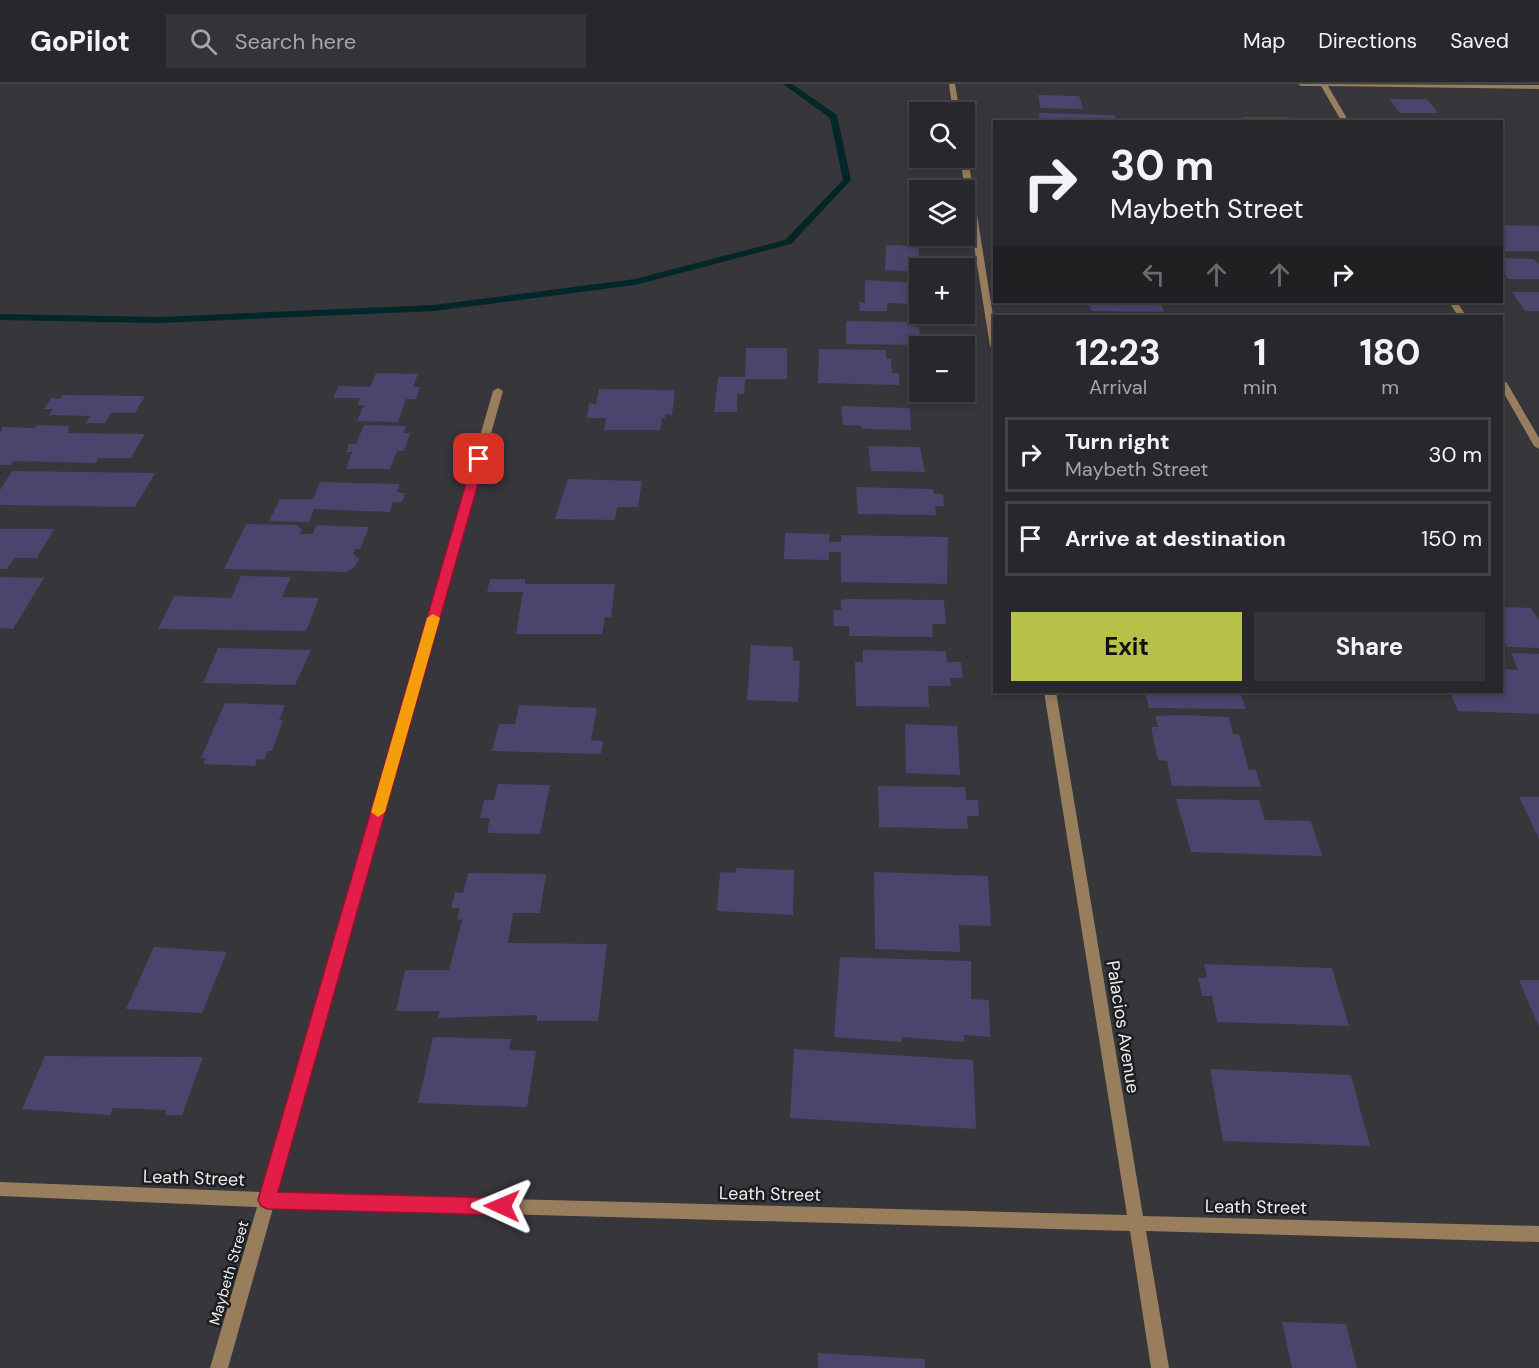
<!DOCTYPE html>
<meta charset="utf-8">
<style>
:root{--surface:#28282c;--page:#343438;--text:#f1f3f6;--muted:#a5a6a9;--line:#444448;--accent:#b7c147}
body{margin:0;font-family:"DM Sans",sans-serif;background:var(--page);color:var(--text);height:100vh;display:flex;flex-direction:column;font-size:22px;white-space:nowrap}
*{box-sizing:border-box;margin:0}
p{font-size:20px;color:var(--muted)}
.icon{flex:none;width:33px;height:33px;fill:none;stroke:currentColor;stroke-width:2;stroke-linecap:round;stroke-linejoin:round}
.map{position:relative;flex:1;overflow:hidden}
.sheet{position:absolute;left:993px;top:231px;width:510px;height:378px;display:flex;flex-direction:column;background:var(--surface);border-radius:0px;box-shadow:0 3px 9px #0003,0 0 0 2px var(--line)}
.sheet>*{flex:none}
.top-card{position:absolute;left:993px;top:36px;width:510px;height:183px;border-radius:0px;box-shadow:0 3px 9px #0003,0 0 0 2px var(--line);background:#28282c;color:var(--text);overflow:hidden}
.tools{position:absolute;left:909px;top:18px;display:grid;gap:12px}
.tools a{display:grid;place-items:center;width:66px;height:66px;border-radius:0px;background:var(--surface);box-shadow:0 3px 9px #0003,0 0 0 2px var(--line);font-size:30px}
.pin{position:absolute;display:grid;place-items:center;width:51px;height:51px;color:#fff;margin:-26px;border-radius:12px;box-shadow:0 3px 9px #0006}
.me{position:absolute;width:66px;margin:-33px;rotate:271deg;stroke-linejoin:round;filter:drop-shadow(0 0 4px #0008)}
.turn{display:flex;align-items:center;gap:21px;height:126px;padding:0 18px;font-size:27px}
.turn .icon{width:78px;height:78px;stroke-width:2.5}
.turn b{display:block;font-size:42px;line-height:51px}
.lanes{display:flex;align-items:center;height:57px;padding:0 18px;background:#0003;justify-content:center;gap:30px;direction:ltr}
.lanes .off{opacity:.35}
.eta{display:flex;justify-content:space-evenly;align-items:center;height:102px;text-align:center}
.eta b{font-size:36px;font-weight:700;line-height:42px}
.primary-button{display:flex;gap:12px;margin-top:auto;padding:12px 18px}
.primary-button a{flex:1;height:69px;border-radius:0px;background:var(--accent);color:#111;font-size:24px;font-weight:700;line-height:69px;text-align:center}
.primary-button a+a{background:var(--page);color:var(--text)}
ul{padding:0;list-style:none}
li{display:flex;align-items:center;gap:18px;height:75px;margin:0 12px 9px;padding:0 6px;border:3px solid var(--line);border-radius:0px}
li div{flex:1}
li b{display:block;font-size:22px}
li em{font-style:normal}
header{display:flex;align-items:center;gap:36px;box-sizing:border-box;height:84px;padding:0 30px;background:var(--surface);border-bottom:2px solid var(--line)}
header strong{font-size:28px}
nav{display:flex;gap:33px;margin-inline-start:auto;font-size:21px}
.search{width:420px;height:54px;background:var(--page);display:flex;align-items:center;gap:15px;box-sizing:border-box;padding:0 21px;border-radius:0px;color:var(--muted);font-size:22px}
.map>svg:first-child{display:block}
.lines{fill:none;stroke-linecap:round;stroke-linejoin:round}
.stream{fill:#032728;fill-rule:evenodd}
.building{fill:#4b446c}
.street{fill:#987e5d;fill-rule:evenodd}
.route{fill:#e11d48;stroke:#92132f;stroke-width:1.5}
.slow{fill:#f59e0b}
.labels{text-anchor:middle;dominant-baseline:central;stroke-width:5;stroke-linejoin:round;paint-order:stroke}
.street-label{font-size:15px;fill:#eeeef1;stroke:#1e1e20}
.near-street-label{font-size:18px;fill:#eeeef1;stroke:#1e1e20}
</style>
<header>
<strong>GoPilot</strong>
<div class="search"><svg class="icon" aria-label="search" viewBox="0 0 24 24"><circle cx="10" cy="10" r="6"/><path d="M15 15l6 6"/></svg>Search here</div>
<nav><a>Map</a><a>Directions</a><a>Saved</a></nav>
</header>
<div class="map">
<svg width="1539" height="1284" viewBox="0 0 1539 1284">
<rect width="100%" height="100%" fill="#36363b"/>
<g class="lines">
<!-- stream -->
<path class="stream" d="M 783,0 L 792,0 L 837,31 L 851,96 L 791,160 L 635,201 L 434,227 L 159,239 L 0,236 L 0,230 L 159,233 L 434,221 L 635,195 L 785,156 L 843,96 L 830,34 Z"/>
</g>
<!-- building -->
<g class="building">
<path d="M 1038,11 L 1079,12 L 1083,25 L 1040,24 Z"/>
<path d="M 1389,15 L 1427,15 L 1438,29 L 1400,29 Z"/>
<path d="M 1039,29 L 1115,31 L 1117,38 L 1040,38 Z"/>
<path d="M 1242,33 L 1289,33 L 1291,38 L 1244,38 Z"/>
<path d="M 1502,141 L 1539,142 L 1539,167 L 1502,167 Z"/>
<path d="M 886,161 L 919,162 L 918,188 L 885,186 Z"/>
<path d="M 1502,174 L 1534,175 L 1539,181 L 1539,195 L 1508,195 L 1502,185 Z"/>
<path d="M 865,196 L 915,199 L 916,220 L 887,219 L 887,227 L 860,227 L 859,218 L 865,219 Z"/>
<path d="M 1512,208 L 1539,208 L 1539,227 L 1525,227 Z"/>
<path d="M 1089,218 L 1161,218 L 1164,228 L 1093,227 L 1090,225 Z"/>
<path d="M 846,237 L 912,238 L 913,243 L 919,243 L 921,261 L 846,260 Z"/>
<path d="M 746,264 L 787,264 L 787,295 L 745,295 L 744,310 L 737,310 L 737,328 L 714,328 L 718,293 L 745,293 Z"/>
<path d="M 819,265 L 886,266 L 886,275 L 891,275 L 892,289 L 899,289 L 899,301 L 818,299 Z"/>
<path d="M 376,289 L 418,290 L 413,303 L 420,303 L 416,315 L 406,315 L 398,338 L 357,337 L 364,321 L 358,321 L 360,314 L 333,314 L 339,302 L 370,303 Z"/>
<path d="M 599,305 L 675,306 L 672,331 L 665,330 L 665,334 L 662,334 L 660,346 L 604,346 L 606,334 L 587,334 L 589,319 L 596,320 Z"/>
<path d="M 63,311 L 145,312 L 135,329 L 111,329 L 105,339 L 86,339 L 90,332 L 49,331 L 53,325 L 44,325 L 51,314 L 60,315 Z"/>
<path d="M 841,322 L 910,324 L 911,346 L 862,345 L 862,342 L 843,341 Z"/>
<path d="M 37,341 L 69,342 L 68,349 L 145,350 L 131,374 L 98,374 L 96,379 L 13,377 L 11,381 L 0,381 L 0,348 L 3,343 L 35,344 Z"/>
<path d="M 364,341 L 406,342 L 404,349 L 410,349 L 404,367 L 397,367 L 390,385 L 346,385 L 352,368 L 346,368 L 349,360 L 356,360 Z"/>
<path d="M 868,362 L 920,363 L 925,388 L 871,387 Z"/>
<path d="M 12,387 L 155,389 L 135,423 L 0,421 L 0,406 Z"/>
<path d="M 568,395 L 642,397 L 638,423 L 617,423 L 615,436 L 555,435 Z"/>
<path d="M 320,398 L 400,400 L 397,408 L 405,409 L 402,418 L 393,418 L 390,428 L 314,425 L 309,438 L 269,437 L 280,415 L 313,415 Z"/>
<path d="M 856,403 L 933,405 L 934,410 L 943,410 L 944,422 L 935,422 L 936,431 L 858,430 Z"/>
<path d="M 246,440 L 296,441 L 302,445 L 300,450 L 313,450 L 316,441 L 369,443 L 360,465 L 355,465 L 353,470 L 359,475 L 355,483 L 346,488 L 224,485 Z"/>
<path d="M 0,445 L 54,445 L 37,474 L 14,474 L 7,485 L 0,485 Z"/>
<path d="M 785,449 L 829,450 L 829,458 L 841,458 L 841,451 L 948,453 L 947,500 L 841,498 L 841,468 L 829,468 L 829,476 L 784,475 Z"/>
<path d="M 241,492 L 291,493 L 282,513 L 319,514 L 306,547 L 158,545 L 174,512 L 231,514 Z"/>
<path d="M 0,493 L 44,494 L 13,545 L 0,544 Z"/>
<path d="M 490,495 L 525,495 L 525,500 L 615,500 L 611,534 L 605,533 L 602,550 L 516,550 L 523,508 L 487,508 Z"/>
<path d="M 848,515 L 944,516 L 946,540 L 932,540 L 933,553 L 849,552 L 849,542 L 834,542 L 833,526 L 841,526 L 841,516 Z"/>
<path d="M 1502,523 L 1531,524 L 1539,536 L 1539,564 L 1507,563 L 1502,552 Z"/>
<path d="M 751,561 L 793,563 L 793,577 L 800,577 L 798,618 L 747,616 Z"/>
<path d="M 218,564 L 311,566 L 295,601 L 203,599 Z"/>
<path d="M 863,566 L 946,567 L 947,578 L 961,578 L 963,594 L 950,594 L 951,602 L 928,602 L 929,623 L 856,622 L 855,578 L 863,578 Z"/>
<path d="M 1511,569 L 1539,570 L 1539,630 L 1458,627 L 1450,608 L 1502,608 L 1502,585 L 1518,586 Z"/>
<path d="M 1145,608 L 1240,608 L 1246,625 L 1149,624 Z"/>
<path d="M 225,619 L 285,621 L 279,636 L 283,636 L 272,667 L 268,667 L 264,676 L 257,675 L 255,682 L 203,680 L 206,674 L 201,674 Z"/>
<path d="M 519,621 L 597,624 L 591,656 L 603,657 L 601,670 L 492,667 L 499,640 L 515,640 Z"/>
<path d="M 1184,631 L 1229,633 L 1233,650 L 1239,650 L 1249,686 L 1256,686 L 1261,703 L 1172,702 L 1167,677 L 1158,676 L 1151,643 L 1158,643 L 1155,632 Z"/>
<path d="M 905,640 L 957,642 L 960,691 L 906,689 Z"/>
<path d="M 498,700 L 550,701 L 540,750 L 487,749 L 490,734 L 480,734 L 484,716 L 494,716 Z"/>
<path d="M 878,702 L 965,703 L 966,716 L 978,716 L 979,732 L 967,732 L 968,745 L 879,743 Z"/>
<path d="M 1519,713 L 1539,713 L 1539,755 Z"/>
<path d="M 1176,715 L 1259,716 L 1265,736 L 1311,737 L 1322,772 L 1191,768 Z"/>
<path d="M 736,784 L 794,786 L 793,831 L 717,827 L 720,788 L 735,789 Z"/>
<path d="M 874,788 L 988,792 L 991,842 L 959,841 L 960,868 L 875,865 Z"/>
<path d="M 468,789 L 546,790 L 540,829 L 513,829 L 508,859 L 607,860 L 598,937 L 537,937 L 537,931 L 438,934 L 440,927 L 396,927 L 405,886 L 449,886 L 462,836 L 457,835 L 460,824 L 451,824 L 455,808 L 463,809 Z"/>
<path d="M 154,863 L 227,868 L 202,929 L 126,925 Z"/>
<path d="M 840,873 L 971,877 L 971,915 L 989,916 L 990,953 L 964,951 L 964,958 L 902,953 L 902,958 L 834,953 Z"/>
<path d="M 1204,880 L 1332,884 L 1349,942 L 1217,938 L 1212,912 L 1202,912 L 1198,894 L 1207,894 Z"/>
<path d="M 1519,896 L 1539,896 L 1539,943 Z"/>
<path d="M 433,953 L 511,955 L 509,966 L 536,967 L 527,1023 L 418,1019 Z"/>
<path d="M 794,965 L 973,976 L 976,1045 L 790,1034 Z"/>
<path d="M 45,972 L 203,973 L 182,1031 L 165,1031 L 166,1026 L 113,1024 L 110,1031 L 22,1025 Z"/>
<path d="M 1210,985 L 1351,991 L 1370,1062 L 1223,1057 Z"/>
<path d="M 1282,1238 L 1346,1240 L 1357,1284 L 1292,1284 Z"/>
<path d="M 818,1269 L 925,1275 L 925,1284 L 818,1284 Z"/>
</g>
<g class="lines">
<!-- street -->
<g class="street">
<path d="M 949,0 L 955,0 L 960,28 L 953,28 Z"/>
<path d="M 1298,0 L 1539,1 L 1539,5 L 1328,2 L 1349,38 L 1342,38 L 1321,2 L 1301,2 Z"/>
<path d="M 964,72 L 968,74 L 994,238 L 994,265 L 990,262 L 960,74 Z"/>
<path d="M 1449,218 L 1457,218 L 1466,232 L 1458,232 Z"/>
<path d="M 1502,296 L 1507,299 L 1539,354 L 1539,365 L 1534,362 L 1502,306 Z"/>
<path d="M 498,304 L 503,307 L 277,1109 L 1127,1131 L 1044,608 L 1056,608 L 1143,1132 L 1539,1142 L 1539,1158 L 1146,1147 L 1169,1284 L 1151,1284 L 1130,1147 L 273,1124 L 228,1284 L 210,1284 L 257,1123 L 0,1112 L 0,1098 L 261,1108 L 493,307 Z"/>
</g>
</g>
<!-- route -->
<path class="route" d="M 479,371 L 485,375 L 278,1108 L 502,1114 L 509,1116 L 511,1122 L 509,1128 L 502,1131 L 267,1125 L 261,1122 L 258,1116 L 473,375 Z"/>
<!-- slow -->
<path class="slow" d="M 433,530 L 440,534 L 385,728 L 378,733 L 371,728 L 427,534 Z"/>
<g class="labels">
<!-- street labels -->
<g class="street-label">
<text transform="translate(229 1189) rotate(-74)">Maybeth Street</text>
</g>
<!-- near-street labels -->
<g class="near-street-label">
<text transform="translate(1123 943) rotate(81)">Palacios Avenue</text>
<text transform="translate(194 1094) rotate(2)">Leath Street</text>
<text transform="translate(770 1110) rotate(1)">Leath Street</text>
<text transform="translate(1256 1123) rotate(1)">Leath Street</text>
</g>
</g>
</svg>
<div class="tools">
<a><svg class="icon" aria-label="search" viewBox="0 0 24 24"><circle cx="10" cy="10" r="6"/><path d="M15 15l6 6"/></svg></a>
<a><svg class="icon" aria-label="layers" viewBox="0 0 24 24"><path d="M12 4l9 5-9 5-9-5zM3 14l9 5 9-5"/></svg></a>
<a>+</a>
<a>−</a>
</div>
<div class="pin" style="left:479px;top:375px;background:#d93025"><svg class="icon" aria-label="arrive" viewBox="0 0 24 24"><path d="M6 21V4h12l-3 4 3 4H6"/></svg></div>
<svg class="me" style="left:502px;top:1122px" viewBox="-20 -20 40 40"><path d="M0-17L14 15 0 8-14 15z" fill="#e11d48" stroke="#fff" stroke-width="4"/></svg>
<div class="top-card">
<div class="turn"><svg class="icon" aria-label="right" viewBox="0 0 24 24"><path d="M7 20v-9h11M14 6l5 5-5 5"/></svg><div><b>30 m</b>Maybeth Street</div></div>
<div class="lanes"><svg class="icon off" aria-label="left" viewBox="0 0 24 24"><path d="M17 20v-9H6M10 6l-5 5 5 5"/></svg><svg class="icon off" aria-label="ahead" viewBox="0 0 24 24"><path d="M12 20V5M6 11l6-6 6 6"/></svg><svg class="icon off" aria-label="ahead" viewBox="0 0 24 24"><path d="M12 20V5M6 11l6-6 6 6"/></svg><svg class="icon" aria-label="right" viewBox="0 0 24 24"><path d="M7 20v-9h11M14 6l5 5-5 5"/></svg></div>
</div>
<section class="sheet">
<div class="eta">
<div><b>12:23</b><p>Arrival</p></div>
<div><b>1</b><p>min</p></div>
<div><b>180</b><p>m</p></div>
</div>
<ul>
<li><svg class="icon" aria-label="right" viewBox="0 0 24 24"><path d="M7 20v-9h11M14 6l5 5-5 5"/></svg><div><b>Turn right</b><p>Maybeth Street</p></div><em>30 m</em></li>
<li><svg class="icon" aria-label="arrive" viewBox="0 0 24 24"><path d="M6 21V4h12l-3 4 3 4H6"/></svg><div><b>Arrive at destination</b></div><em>150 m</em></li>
</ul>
<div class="primary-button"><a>Exit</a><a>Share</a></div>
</section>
</div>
